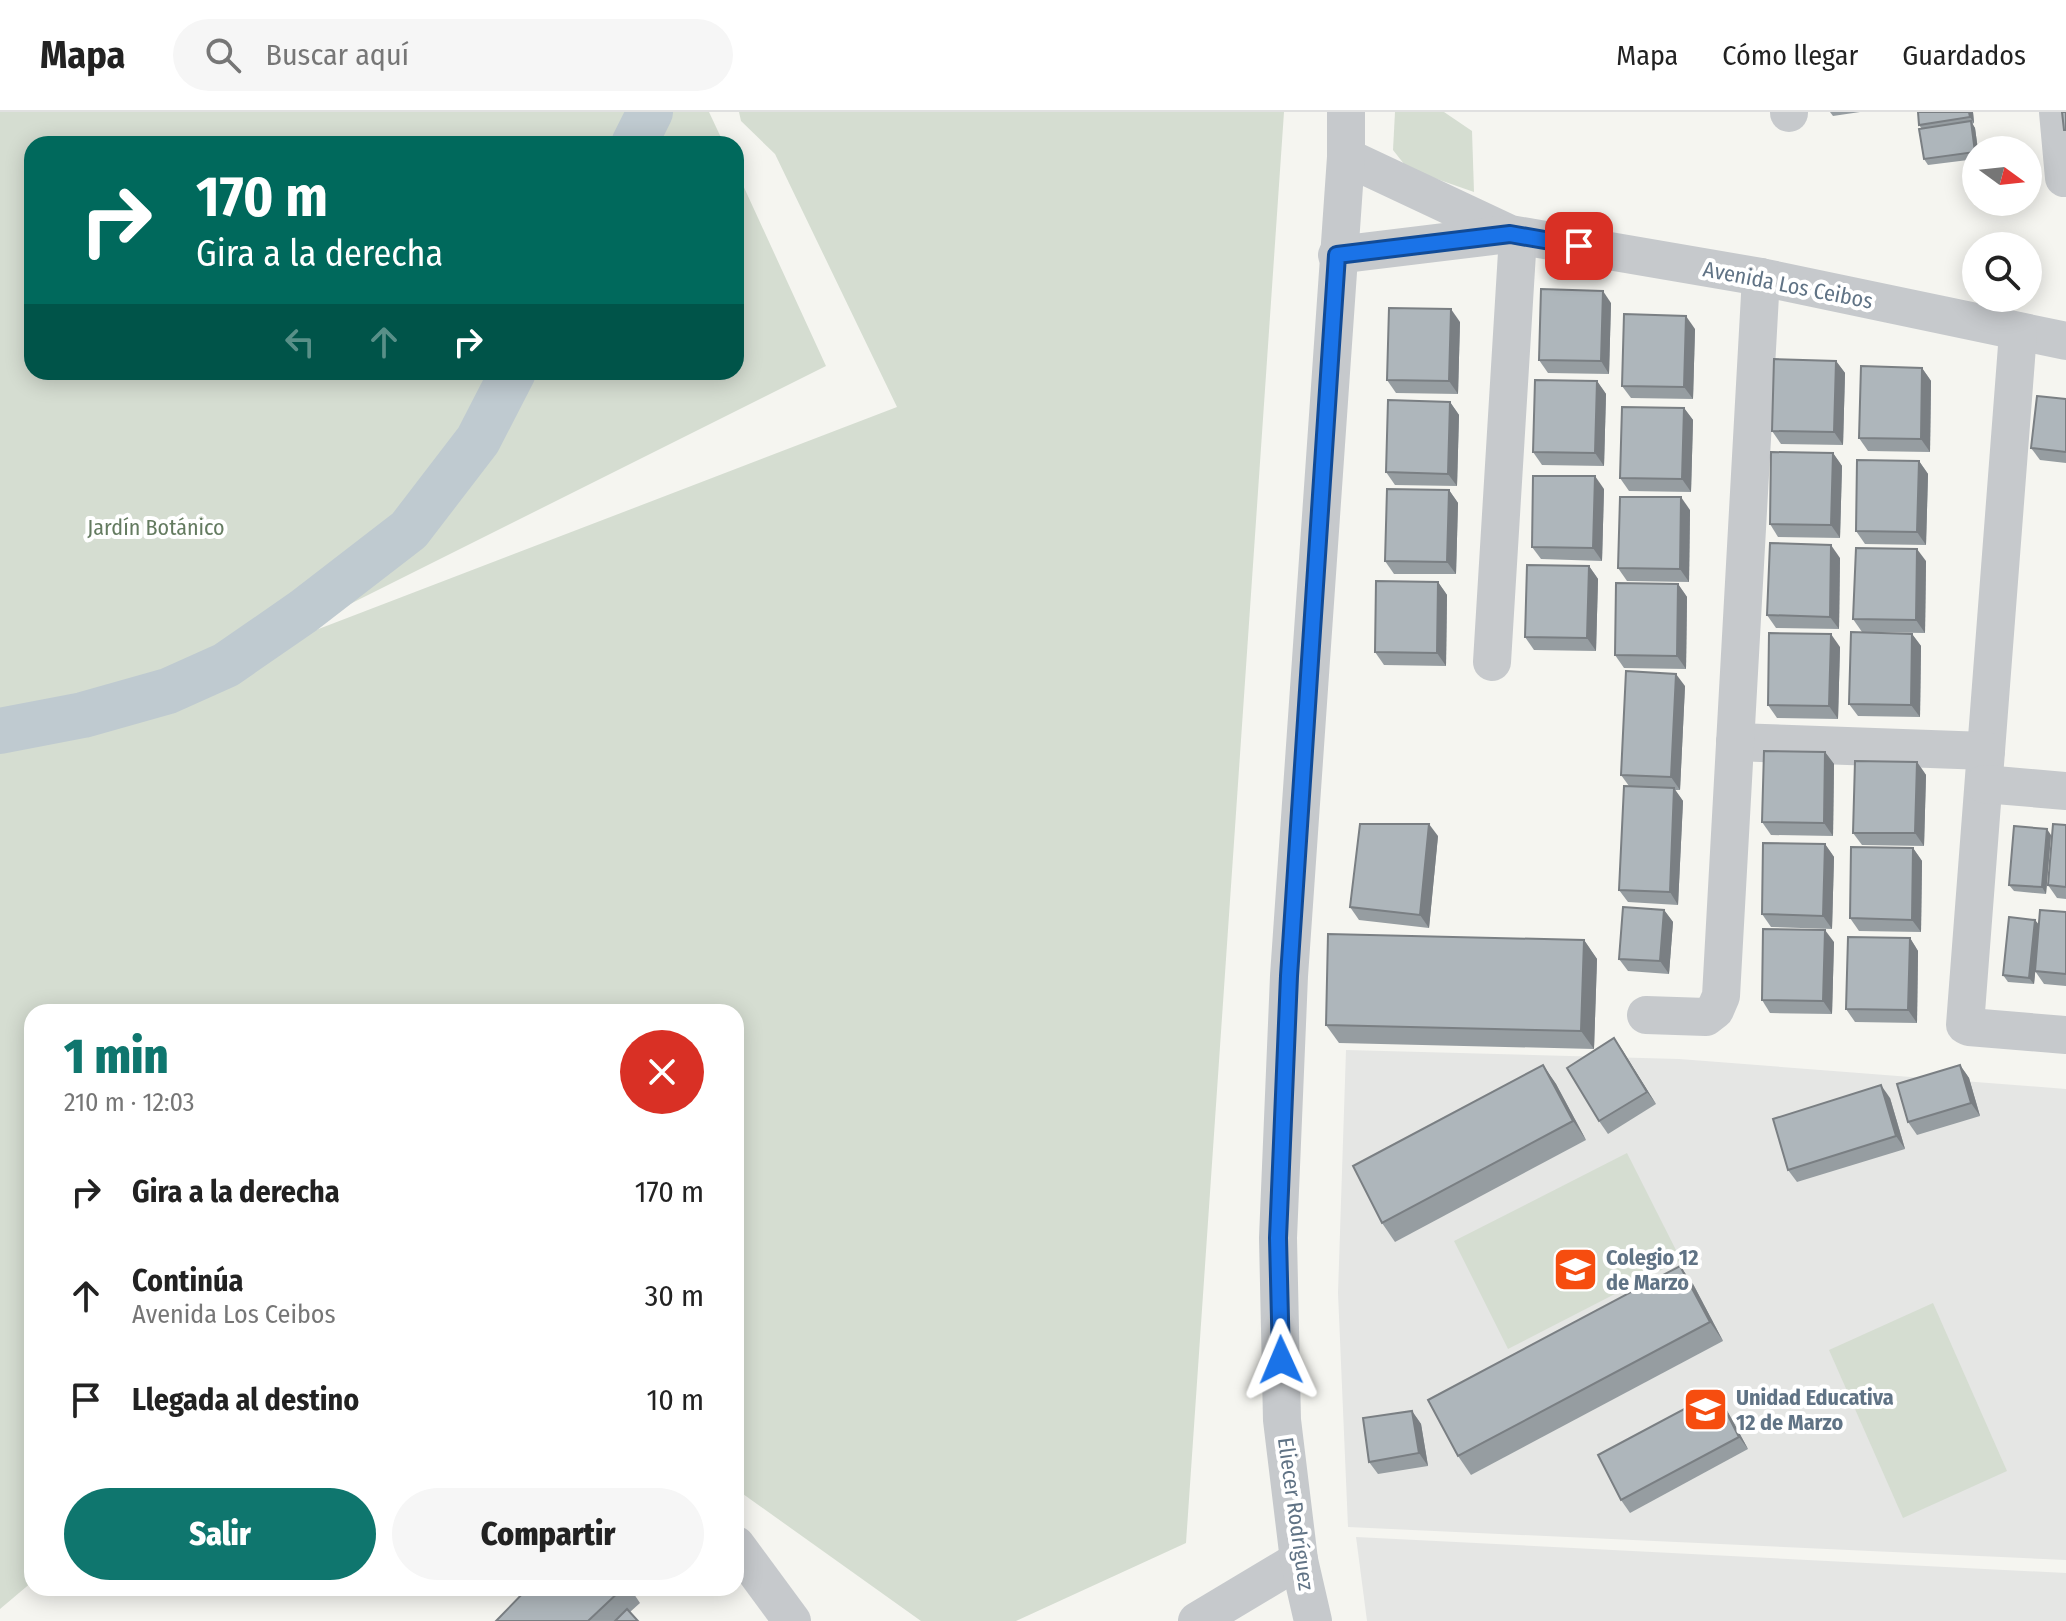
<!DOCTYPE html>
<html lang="es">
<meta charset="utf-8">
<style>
:root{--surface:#fff;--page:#f6f6f6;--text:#222;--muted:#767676;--line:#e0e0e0;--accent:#0f766e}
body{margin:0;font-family:"Fira Sans Condensed",sans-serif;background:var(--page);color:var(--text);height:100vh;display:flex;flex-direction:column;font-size:30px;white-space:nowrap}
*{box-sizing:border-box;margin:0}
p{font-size:26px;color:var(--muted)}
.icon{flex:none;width:44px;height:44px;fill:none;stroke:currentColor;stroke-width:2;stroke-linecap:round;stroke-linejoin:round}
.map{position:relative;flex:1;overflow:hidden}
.panel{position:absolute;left:24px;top:892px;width:720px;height:592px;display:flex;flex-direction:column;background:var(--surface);border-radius:24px;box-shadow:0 4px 20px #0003}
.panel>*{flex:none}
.guide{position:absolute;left:24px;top:24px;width:720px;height:244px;border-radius:24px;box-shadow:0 4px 20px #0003;background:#00695c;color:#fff;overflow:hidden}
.needle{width:52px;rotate:105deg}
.tools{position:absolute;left:1962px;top:24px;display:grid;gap:16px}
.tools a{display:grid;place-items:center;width:80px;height:80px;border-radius:50%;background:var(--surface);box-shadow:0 4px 20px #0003;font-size:40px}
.pin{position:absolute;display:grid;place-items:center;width:68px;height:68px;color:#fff;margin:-34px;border-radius:16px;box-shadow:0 4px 12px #0006}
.me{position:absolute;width:88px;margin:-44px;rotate:359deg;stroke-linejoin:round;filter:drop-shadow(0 0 6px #0008)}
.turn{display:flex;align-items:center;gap:28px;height:168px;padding:0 40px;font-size:36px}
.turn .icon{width:104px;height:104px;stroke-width:2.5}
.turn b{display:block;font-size:56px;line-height:68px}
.lanes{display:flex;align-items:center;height:76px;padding:0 40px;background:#0003;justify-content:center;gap:40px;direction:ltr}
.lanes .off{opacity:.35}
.round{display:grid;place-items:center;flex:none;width:84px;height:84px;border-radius:42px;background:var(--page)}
.head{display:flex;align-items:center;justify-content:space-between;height:136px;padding:0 40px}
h1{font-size:48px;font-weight:800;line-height:60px;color:var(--accent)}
.cta{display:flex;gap:16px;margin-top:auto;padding:16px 40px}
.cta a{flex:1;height:92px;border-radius:48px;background:var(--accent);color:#fff;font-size:32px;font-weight:800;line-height:92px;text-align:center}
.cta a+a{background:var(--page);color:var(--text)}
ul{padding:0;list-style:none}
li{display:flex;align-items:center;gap:24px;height:104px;padding:0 40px}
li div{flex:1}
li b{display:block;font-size:30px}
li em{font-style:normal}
header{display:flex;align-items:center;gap:48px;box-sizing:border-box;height:112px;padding:0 40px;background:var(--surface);border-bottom:2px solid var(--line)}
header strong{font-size:38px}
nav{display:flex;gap:44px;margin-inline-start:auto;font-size:28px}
.search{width:560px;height:72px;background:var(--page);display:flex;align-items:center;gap:20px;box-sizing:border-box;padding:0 28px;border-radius:44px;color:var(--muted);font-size:30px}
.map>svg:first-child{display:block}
.built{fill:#e5e6e4}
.green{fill:#d5ddd1}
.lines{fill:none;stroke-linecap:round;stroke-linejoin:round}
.canal{stroke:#bfcad0;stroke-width:46}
.street{stroke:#c6c9cc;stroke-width:38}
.wall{fill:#969da1}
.shaded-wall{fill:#7a7f83}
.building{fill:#aeb6bb;stroke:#7a7f83;stroke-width:2}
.route-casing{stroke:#114b97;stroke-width:20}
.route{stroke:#1a73e8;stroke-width:14}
.labels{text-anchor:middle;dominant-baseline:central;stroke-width:8;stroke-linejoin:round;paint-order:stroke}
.street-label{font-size:22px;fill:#607385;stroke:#fff}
.park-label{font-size:22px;fill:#647b60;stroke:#fff}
.poi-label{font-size:22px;font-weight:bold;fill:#607385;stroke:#fff;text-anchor:start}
</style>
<header>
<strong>Mapa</strong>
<div class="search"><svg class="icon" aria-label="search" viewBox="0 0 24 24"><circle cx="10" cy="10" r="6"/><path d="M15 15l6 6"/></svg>Buscar aquí</div>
<nav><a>Mapa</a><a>Cómo llegar</a><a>Guardados</a></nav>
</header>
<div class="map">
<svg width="2066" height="1509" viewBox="0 0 2066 1509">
<rect width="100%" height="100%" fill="#f5f5f0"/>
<!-- built -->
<g class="built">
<path d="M 1346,938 L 1679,947 L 2066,977 L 2066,1448 L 1348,1415 L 1338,1181 Z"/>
<path d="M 1356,1425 L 2066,1461 L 2066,1509 L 1367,1509 Z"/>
</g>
<!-- green -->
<g class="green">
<path d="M 0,0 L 709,0 L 724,32 L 32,32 L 32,260 L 736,260 L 736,58 L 826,254 L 238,548 L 897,295 L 775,42 L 741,9 L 739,0 L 1284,0 L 1186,1431 L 1016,1509 L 921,1509 L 736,1377 L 736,900 L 32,900 L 32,1470 L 0,1497 Z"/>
<path d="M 1395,0 L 1444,0 L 1472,19 L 1474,80 L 1408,57 L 1393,38 Z"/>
<path d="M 1627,1041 L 1681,1148 L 1508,1237 L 1454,1129 Z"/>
<path d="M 1933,1191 L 2007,1359 L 1903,1406 L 1829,1238 Z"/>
</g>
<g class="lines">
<!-- canal -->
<g class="canal">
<path d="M 634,32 L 650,0"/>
<path d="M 0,619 L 83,603 L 168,579 L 226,553 L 304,499 L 409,418 L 478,328 L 513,260"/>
</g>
<!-- street -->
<g class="street">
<path d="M 1789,0 L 1789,1"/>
<path d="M 2058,0 L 2064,66"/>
<path d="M 1346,45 L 1510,122 L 1761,165 L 2066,229"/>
<path d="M 1337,143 L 1509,122"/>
<path d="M 2018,221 L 1965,913 L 1969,915 L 2066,923"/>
<path d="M 1492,550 L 1518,124"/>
<path d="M 1735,630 L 1986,639"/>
<path d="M 1984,672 L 2066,679"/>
<path d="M 1646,903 L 1706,905 L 1715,898 L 1721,884 L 1761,165"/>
<path d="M 736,1433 L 792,1509"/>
<path d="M 1197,1509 L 1299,1448"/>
<path d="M 1313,1509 L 1299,1448 L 1282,1308 L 1278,1126 L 1289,864 L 1346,45 L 1346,0"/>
</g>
</g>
<!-- wall -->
<g class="wall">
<path d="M 1830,0 L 1860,0 L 1833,4 Z"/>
<path d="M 1973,0 L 1974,11 L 1972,12 L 1975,16 L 1978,38 L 1976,38 L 1976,47 L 1928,53 L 1924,47 L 1922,17 L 1919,13 Z"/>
<path d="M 1611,191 L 1609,262 L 1548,261 L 1539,248 Z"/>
<path d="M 1460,210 L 1458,282 L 1396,281 L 1387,268 Z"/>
<path d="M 1695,217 L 1693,287 L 1631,286 L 1622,274 Z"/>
<path d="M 1836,249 L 1845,261 L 1843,333 L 1781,332 L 1772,319 Z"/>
<path d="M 1922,256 L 1931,269 L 1930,340 L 1868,339 L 1859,326 Z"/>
<path d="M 1597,269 L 1606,282 L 1604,354 L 1542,353 L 1533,340 Z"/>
<path d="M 2066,287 L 2066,351 L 2040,348 L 2031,336 Z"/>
<path d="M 1450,290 L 1459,303 L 1457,374 L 1395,373 L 1386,360 Z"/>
<path d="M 1684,296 L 1693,308 L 1691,380 L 1629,379 L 1620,366 Z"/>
<path d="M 1833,341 L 1842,354 L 1840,426 L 1778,425 L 1770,412 Z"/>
<path d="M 1919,349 L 1928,362 L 1926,433 L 1865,432 L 1856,419 Z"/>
<path d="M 1604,377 L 1602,449 L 1541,447 L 1532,435 Z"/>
<path d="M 1449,378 L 1458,391 L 1456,462 L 1394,462 L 1385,449 Z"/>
<path d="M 1690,398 L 1689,470 L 1627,469 L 1618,456 Z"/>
<path d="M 1840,446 L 1839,517 L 1776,516 L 1767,503 Z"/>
<path d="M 1926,449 L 1925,521 L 1862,520 L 1853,507 Z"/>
<path d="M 1589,454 L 1598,467 L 1596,539 L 1534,538 L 1525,525 Z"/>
<path d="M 1438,470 L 1447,483 L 1446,554 L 1384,553 L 1375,540 Z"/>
<path d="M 1678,472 L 1687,485 L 1686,557 L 1624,556 L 1615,543 Z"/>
<path d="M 1912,522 L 1921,534 L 1920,605 L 1858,604 L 1849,592 Z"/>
<path d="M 1840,535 L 1838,607 L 1777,606 L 1768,593 Z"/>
<path d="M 1685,574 L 1680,678 L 1675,678 L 1683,689 L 1678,793 L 1628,790 L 1619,778 L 1629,674 L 1621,663 Z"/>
<path d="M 1825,640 L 1834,652 L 1833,724 L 1771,723 L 1762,710 Z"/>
<path d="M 1917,650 L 1926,663 L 1924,734 L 1862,733 L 1853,721 Z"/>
<path d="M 2066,713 L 2066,787 L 2057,786 L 2048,773 Z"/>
<path d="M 2051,723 L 2046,782 L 2014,779 L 2009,773 Z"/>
<path d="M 1438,724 L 1429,816 L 1359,808 L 1350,795 Z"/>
<path d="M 1825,732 L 1834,745 L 1832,817 L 1771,815 L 1762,802 Z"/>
<path d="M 1913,736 L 1922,749 L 1921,820 L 1859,819 L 1850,806 Z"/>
<path d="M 1664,798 L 1673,810 L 1669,862 L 1628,859 L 1619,847 Z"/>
<path d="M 2066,800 L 2066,874 L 2044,872 L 2035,859 L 2036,851 L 2034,872 L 2008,870 L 2003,863 L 2035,808 L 2039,814 Z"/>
<path d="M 1910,826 L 1918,839 L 1917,911 L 1855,910 L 1846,897 Z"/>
<path d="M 1584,828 L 1597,847 L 1594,937 L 1339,931 L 1326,913 Z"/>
<path d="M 1834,830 L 1832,902 L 1770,901 L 1762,888 Z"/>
<path d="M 1614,926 L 1656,992 L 1608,1022 L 1599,1009 Z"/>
<path d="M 1543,953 L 1556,972 L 1586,1028 L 1395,1130 L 1382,1111 Z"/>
<path d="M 1960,953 L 1969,966 L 1980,1004 L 1917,1023 L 1908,1010 Z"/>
<path d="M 1890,986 L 1905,1037 L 1797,1070 L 1788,1058 Z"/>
<path d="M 1693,1172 L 1723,1229 L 1471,1363 L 1458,1344 Z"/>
<path d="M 1724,1293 L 1748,1337 L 1630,1401 L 1621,1388 Z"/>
<path d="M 1412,1299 L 1421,1312 L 1428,1354 L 1378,1362 L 1369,1350 Z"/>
<path d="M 528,1476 L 630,1476 L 640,1491 L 630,1500 L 638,1509 L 496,1509 Z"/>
</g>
<!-- shaded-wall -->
<g class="shaded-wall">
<path d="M 1969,0 L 1973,0 L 1974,11 L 1970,5 Z"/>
<path d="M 1971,9 L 1975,16 L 1978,38 L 1976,38 L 1976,41 Z"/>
<path d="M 1603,179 L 1611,191 L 1609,262 L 1601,249 Z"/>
<path d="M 1451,197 L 1460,210 L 1458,282 L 1449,269 Z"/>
<path d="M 1686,204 L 1695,217 L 1693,287 L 1684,275 Z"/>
<path d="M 1836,249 L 1845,261 L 1843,333 L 1834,320 Z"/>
<path d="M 1922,256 L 1931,269 L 1930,340 L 1921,327 Z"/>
<path d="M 1597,269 L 1606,282 L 1604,354 L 1595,341 Z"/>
<path d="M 1450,290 L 1459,303 L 1457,374 L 1448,362 Z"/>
<path d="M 1684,296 L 1693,308 L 1691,380 L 1682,367 Z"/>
<path d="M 1833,341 L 1842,354 L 1840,426 L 1831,413 Z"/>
<path d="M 1919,349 L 1928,362 L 1926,433 L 1917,420 Z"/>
<path d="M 1595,364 L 1604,377 L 1602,449 L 1593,436 Z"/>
<path d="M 1449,378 L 1458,391 L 1456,462 L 1447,450 Z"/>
<path d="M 1681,385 L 1690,398 L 1689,470 L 1680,457 Z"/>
<path d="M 1831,433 L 1840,446 L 1839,517 L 1830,505 Z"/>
<path d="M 1917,437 L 1926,449 L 1925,521 L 1916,508 Z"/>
<path d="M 1589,454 L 1598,467 L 1596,539 L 1587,526 Z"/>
<path d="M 1438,470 L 1447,483 L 1446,554 L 1437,541 Z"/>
<path d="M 1678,472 L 1687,485 L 1686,557 L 1677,544 Z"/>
<path d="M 1831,522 L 1840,535 L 1838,607 L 1829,594 Z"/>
<path d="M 1912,522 L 1921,534 L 1920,605 L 1911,593 Z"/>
<path d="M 1676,562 L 1685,574 L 1680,678 L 1671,665 Z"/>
<path d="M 1825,640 L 1834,652 L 1833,724 L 1824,711 Z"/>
<path d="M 1917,650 L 1926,663 L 1924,734 L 1915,721 Z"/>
<path d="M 1674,676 L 1683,689 L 1678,793 L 1670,780 Z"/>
<path d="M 1429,712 L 1438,724 L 1429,816 L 1420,803 Z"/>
<path d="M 2047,717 L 2051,723 L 2046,782 L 2042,775 Z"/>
<path d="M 1825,732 L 1834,745 L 1832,817 L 1823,804 Z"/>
<path d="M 1913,736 L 1922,749 L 1921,820 L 1912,808 Z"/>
<path d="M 1664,798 L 1673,810 L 1669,862 L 1660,849 Z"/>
<path d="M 2035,808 L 2040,814 L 2034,872 L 2029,866 Z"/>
<path d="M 1825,818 L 1834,830 L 1832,902 L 1823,889 Z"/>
<path d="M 1910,826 L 1918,839 L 1917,911 L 1908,898 Z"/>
<path d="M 1584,828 L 1597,847 L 1594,937 L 1581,919 Z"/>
<path d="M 1614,926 L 1623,939 L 1656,992 L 1647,980 Z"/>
<path d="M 1543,953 L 1556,972 L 1586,1028 L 1573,1009 Z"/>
<path d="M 1960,953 L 1969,966 L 1980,1004 L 1971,991 Z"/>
<path d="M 1881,973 L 1890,986 L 1905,1037 L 1896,1024 Z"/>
<path d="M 1680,1154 L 1693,1172 L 1723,1229 L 1710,1210 Z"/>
<path d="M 1716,1280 L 1724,1293 L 1748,1337 L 1739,1325 Z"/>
<path d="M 1412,1299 L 1421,1312 L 1428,1354 L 1419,1341 Z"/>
</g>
<!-- building -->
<g class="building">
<path d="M 1918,0 L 1969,0 L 1970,5 L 1919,13 Z"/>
<path d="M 2062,0 L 2066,0 L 2066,18 L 2064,18 Z"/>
<path d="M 1971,9 L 1975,40 L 1924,47 L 1919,17 Z"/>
<path d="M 1541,177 L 1603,179 L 1601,249 L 1539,248 Z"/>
<path d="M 1389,196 L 1451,197 L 1449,269 L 1387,268 Z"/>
<path d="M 1624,202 L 1686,204 L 1684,275 L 1622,274 Z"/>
<path d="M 1774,247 L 1836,249 L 1834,320 L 1772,319 Z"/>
<path d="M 1861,254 L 1922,256 L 1921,327 L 1859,326 Z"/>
<path d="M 1535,268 L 1597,269 L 1595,341 L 1533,340 Z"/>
<path d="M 2037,284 L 2066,287 L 2066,340 L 2031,336 Z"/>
<path d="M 1388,288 L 1450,290 L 1448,362 L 1386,360 Z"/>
<path d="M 1622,295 L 1684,296 L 1682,367 L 1620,366 Z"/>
<path d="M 1771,340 L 1833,341 L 1831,413 L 1770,412 Z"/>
<path d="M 1857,348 L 1919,349 L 1917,420 L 1856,419 Z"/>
<path d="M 1533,364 L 1595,364 L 1593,436 L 1532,435 Z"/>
<path d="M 1387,377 L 1449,378 L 1447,450 L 1385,449 Z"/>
<path d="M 1620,385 L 1681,385 L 1680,457 L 1618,456 Z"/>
<path d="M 1770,431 L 1831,433 L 1830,505 L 1767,503 Z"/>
<path d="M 1856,436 L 1917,437 L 1916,508 L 1853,507 Z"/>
<path d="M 1527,453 L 1589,454 L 1587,526 L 1525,525 Z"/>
<path d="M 1376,469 L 1438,470 L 1437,541 L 1375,540 Z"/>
<path d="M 1616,471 L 1678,472 L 1677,544 L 1615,543 Z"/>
<path d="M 1851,520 L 1912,522 L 1911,593 L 1849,592 Z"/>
<path d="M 1769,521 L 1831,522 L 1829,594 L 1768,593 Z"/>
<path d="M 1626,559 L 1676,562 L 1671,665 L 1621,663 Z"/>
<path d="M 1764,639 L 1825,640 L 1824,711 L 1762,710 Z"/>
<path d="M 1855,649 L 1917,650 L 1915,721 L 1853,721 Z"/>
<path d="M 1624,674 L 1674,676 L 1670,780 L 1619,778 Z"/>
<path d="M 1360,712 L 1429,712 L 1420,803 L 1350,795 Z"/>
<path d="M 2053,712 L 2066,713 L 2066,775 L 2048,773 Z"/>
<path d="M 2014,714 L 2047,717 L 2042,775 L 2009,773 Z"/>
<path d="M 1763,731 L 1825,732 L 1823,804 L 1762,802 Z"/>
<path d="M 1851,735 L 1913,736 L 1912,808 L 1850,806 Z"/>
<path d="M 1623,795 L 1664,798 L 1660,849 L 1619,847 Z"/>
<path d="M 2040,798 L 2066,800 L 2066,862 L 2035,859 Z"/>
<path d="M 2009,805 L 2035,808 L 2029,866 L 2003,863 Z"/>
<path d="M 1763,817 L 1825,818 L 1823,889 L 1762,888 Z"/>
<path d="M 1328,822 L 1584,828 L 1581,919 L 1326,913 Z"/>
<path d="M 1848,825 L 1910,826 L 1908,898 L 1846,897 Z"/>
<path d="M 1614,926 L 1647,980 L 1599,1009 L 1567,956 Z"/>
<path d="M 1543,953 L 1573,1009 L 1382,1111 L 1353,1054 Z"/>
<path d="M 1960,953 L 1971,991 L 1908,1010 L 1897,972 Z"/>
<path d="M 1881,973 L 1896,1024 L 1788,1058 L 1773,1007 Z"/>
<path d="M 1680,1154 L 1710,1210 L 1458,1344 L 1428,1288 Z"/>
<path d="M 1716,1280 L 1739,1325 L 1621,1388 L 1598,1343 Z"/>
<path d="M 1412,1299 L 1419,1341 L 1369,1350 L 1363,1306 Z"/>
<path d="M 528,1476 L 623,1476 L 588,1509 L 496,1509 Z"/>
<path d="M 627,1497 L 638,1509 L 615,1509 Z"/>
</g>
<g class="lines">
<defs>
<path id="route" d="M 1281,1248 L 1278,1126 L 1289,864 L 1337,143 L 1510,122 L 1579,134"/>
</defs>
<!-- route casing -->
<use href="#route" class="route-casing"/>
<!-- route -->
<use href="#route" class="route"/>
</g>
<!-- icons -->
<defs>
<symbol id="university-square" viewBox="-11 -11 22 22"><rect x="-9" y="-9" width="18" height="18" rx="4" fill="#f64d0f" stroke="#fff"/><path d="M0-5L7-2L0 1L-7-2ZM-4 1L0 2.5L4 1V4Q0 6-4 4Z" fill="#fff"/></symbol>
<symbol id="school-square" viewBox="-11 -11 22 22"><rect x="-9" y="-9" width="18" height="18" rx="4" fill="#f64d0f" stroke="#fff"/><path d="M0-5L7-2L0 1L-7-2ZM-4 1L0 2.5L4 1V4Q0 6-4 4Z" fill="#fff"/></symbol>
</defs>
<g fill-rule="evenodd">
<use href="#university-square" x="1550" y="1132" width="51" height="51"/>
<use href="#school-square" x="1680" y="1272" width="51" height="51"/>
</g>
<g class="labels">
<!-- street labels -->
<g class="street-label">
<text transform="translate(1788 173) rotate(11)">Avenida Los Ceibos</text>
<text transform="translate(1296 1402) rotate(82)">Eliecer Rodríguez</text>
</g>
<!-- park labels -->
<g class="park-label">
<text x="156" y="415">Jardín Botánico</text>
</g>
<!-- poi labels -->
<g class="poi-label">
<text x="1606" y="1145">Colegio 12<tspan x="1606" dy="25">de Marzo</tspan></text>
<text x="1736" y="1285">Unidad Educativa<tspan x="1736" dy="25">12 de Marzo</tspan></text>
</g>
</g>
</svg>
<div class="tools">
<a><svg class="needle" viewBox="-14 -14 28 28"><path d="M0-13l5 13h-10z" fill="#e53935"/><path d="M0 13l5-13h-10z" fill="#767676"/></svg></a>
<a><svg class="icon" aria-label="search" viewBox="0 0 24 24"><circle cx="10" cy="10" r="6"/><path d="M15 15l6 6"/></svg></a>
</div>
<div class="pin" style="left:1579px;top:134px;background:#d93025"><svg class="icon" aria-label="arrive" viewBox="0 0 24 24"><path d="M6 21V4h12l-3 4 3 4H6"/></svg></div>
<svg class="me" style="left:1281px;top:1248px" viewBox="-20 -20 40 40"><path d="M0-17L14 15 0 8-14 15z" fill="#1a73e8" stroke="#fff" stroke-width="4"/></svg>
<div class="guide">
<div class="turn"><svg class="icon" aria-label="right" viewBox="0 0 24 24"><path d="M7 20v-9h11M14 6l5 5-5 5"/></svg><div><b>170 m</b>Gira a la derecha</div></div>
<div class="lanes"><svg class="icon off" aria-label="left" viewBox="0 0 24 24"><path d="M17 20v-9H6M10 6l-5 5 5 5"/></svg><svg class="icon off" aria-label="ahead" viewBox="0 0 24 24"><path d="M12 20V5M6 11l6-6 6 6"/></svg><svg class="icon" aria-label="right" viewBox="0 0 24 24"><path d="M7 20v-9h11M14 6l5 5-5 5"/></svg></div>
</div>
<section class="panel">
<div class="head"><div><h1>1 min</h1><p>210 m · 12:03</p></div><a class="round" style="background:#d93025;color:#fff"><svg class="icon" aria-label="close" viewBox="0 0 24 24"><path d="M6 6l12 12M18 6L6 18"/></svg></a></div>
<ul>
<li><svg class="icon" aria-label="right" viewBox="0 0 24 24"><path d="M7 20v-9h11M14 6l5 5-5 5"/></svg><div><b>Gira a la derecha</b></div><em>170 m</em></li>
<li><svg class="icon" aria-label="ahead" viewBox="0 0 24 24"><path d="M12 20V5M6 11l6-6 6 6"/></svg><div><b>Continúa</b><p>Avenida Los Ceibos</p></div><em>30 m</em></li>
<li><svg class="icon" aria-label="arrive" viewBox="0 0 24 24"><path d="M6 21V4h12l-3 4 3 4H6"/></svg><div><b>Llegada al destino</b></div><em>10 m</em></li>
</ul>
<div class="cta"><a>Salir</a><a>Compartir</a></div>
</section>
</div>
